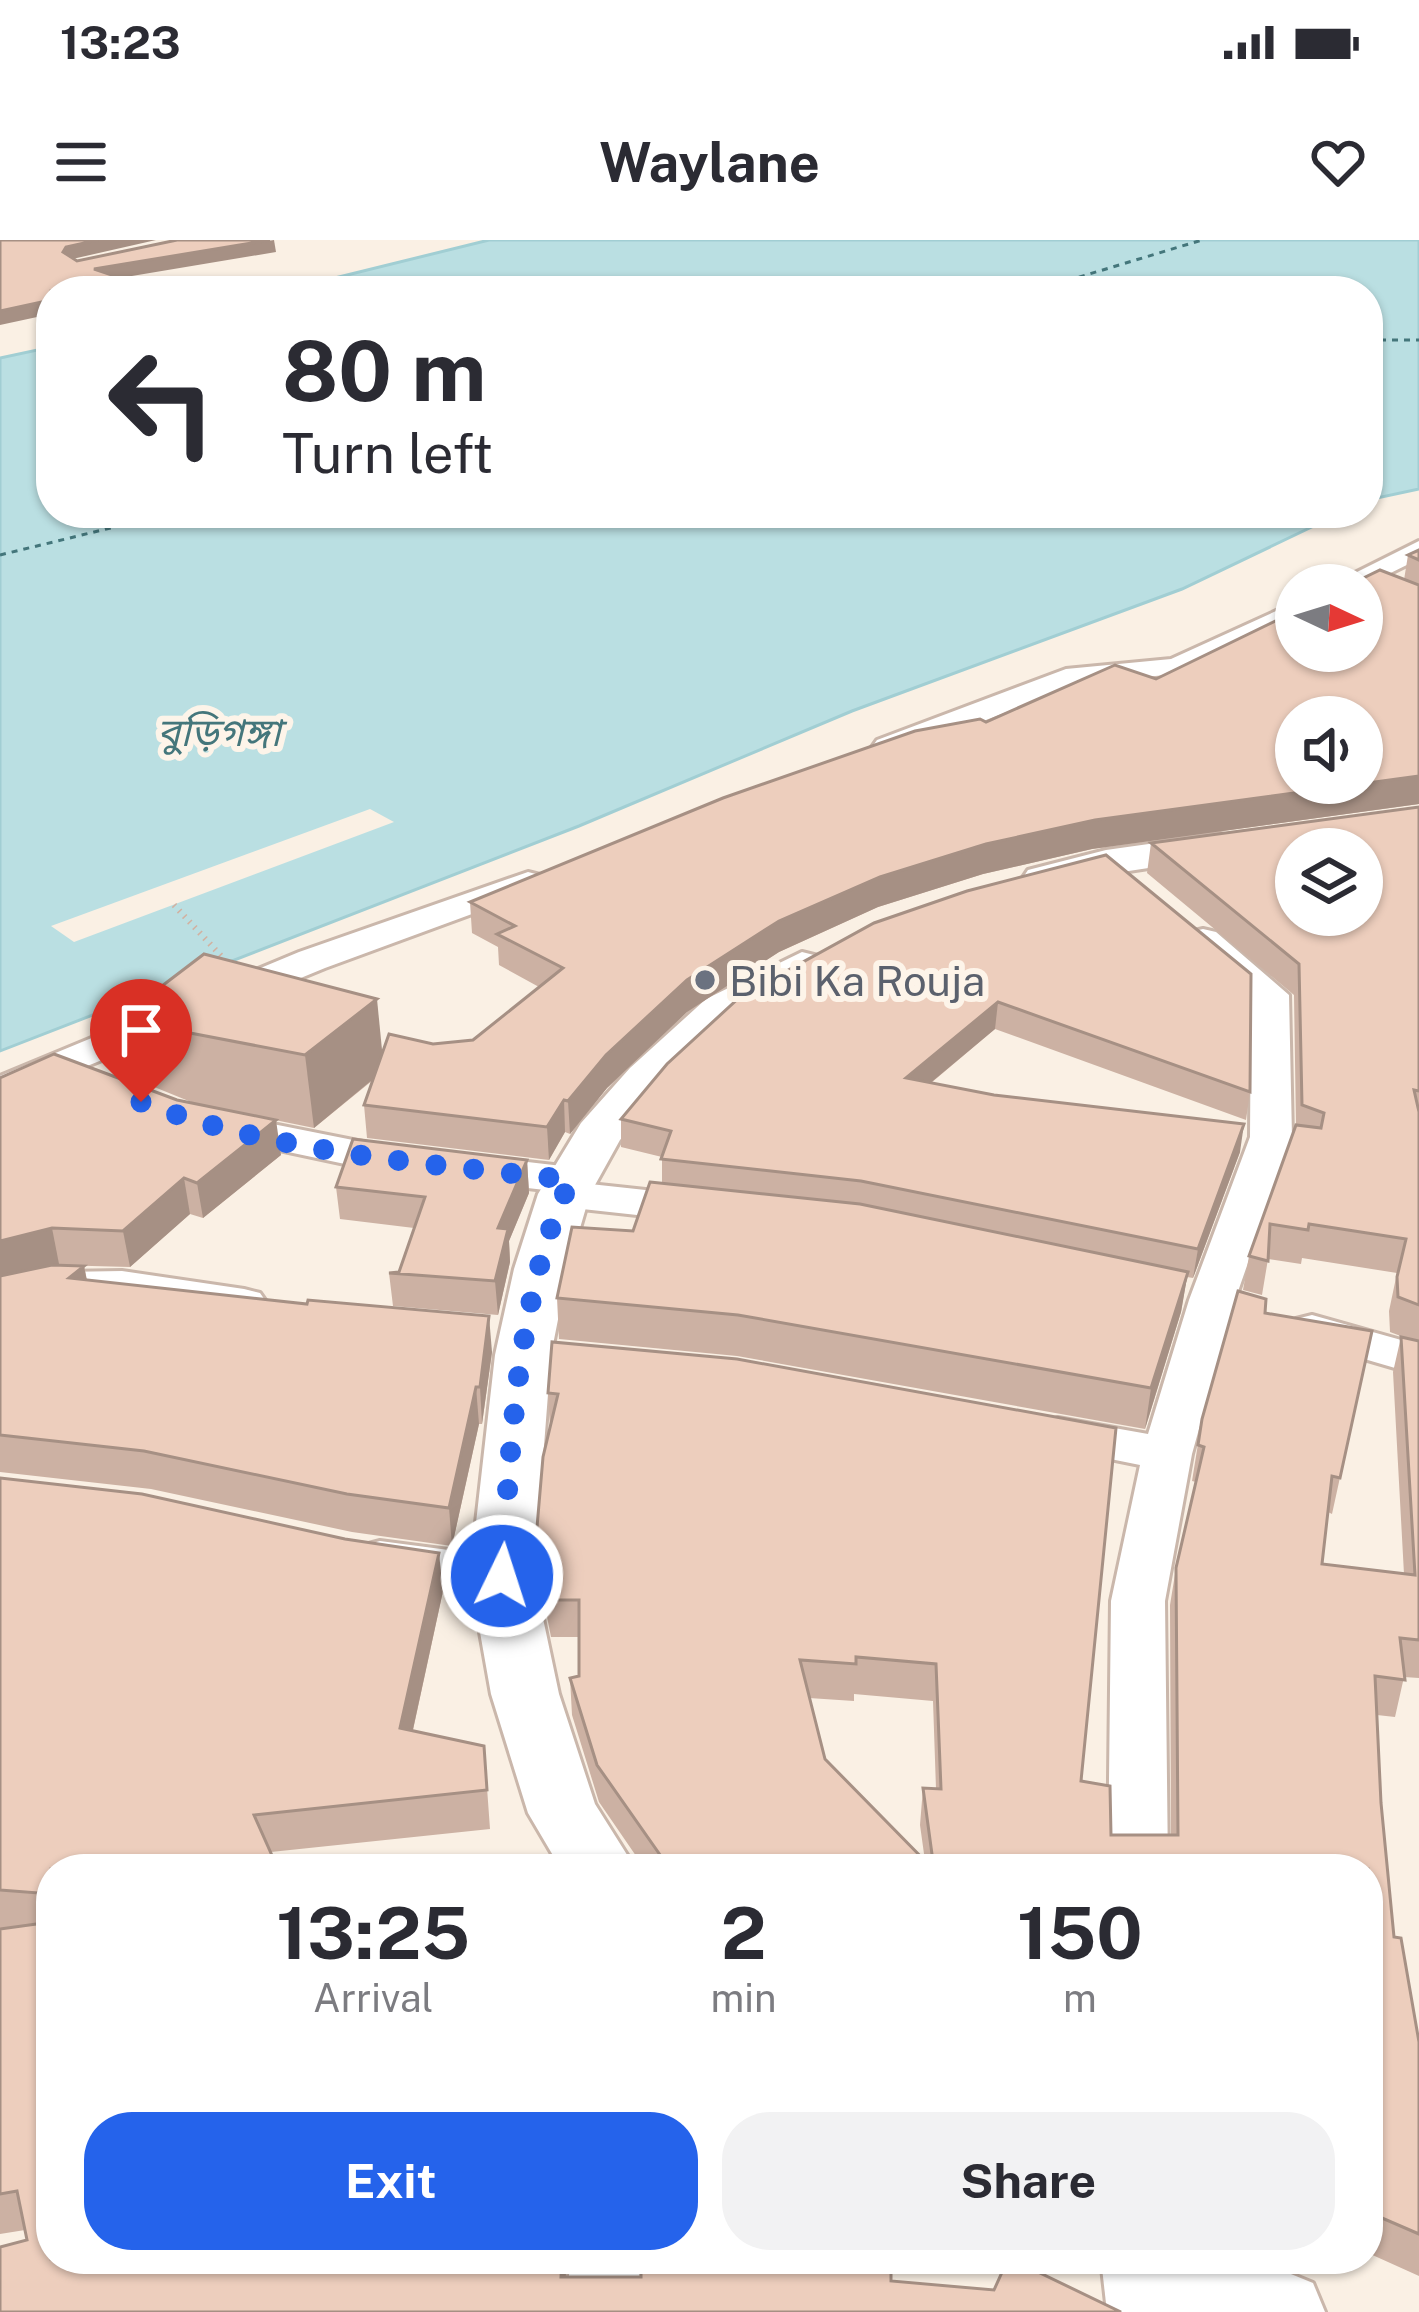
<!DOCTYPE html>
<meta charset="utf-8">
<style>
:root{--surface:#fff;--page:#f2f2f3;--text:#2b2b33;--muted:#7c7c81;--accent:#2563eb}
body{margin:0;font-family:"Public Sans","Noto Sans Bengali",sans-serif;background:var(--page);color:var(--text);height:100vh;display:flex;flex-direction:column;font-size:45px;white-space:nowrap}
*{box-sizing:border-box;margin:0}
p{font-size:39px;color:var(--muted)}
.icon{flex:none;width:66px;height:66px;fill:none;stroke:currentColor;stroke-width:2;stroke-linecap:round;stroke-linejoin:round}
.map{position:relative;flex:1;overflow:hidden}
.sheet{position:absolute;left:36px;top:1614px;width:1347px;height:420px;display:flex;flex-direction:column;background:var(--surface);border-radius:48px;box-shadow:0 3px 9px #0004}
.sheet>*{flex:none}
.guide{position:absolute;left:36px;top:36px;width:1347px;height:252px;border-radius:48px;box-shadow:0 3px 9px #0004;background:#fff;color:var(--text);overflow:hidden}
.needle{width:78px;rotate:94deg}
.tools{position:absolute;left:1275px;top:324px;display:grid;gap:24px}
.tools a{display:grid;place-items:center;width:108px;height:108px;border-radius:50%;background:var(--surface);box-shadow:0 3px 9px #0004;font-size:60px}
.pin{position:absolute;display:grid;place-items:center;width:102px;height:102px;color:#fff;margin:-123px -51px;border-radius:50% 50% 50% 0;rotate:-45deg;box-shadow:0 0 12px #0007}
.pin .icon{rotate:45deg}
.me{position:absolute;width:132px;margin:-66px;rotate:4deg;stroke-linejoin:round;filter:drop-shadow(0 0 9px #0008)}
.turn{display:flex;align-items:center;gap:42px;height:252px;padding:0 48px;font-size:54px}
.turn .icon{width:156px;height:156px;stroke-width:2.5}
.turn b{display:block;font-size:84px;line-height:102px}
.eta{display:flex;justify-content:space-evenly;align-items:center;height:204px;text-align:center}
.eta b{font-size:72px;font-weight:700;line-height:84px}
.action{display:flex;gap:24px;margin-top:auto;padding:24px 48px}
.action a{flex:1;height:138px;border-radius:48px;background:var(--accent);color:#fff;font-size:48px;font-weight:700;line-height:138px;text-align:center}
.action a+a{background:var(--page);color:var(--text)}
.status{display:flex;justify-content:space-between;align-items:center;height:84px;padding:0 60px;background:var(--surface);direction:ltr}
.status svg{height:33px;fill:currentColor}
header{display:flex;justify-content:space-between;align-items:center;height:156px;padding:0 48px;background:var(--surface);font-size:54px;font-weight:700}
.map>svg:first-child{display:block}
.water{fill:#badfe2;stroke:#a1ced3;stroke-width:3}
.pier{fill:#faf0e4}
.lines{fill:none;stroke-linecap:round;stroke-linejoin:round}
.ferry{stroke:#44767b;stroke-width:3;stroke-dasharray:6 6;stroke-linecap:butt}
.minor-casing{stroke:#cab7ab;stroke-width:6}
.tertiary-casing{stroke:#cab7ab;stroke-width:6}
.path{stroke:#d2b1a1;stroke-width:6;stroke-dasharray:1.5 6;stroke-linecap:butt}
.minor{fill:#fff;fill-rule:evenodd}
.tertiary{fill:#fff;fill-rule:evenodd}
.wall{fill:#ccb1a3;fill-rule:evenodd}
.shaded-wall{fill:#a69084}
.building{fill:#edcebd;stroke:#a69084;stroke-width:3;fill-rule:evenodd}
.route{stroke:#2563eb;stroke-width:21;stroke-dasharray:0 37.8}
.worship-dot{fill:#6b7280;stroke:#fdf4e9;stroke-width:4.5}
.labels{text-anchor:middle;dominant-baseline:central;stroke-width:12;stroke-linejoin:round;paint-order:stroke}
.far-water-label{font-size:39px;font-style:italic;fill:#44767b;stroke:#fdf4e9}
.worship-label{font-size:42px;fill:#5b616d;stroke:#fdf4e9;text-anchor:start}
</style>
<div class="status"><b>13:23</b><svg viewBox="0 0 49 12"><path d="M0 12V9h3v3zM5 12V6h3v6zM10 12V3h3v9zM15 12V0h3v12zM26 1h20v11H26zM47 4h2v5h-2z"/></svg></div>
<header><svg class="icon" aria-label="menu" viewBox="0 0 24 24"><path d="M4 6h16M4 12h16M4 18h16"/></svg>Waylane<svg class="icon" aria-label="heart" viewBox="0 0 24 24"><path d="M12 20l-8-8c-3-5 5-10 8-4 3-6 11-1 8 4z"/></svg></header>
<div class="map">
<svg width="1419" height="2072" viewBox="0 0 1419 2072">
<rect width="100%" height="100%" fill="#faf0e4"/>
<!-- water -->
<g class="water">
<path d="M 489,0 L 1419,0 L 1419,249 L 1368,260 L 1368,51 L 282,51 Z"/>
<path d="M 51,107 L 51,273 L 1341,273 L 1182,349 L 852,471 L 579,586 L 0,811 L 0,118 Z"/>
</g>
<!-- pier -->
<path class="pier" d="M 370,569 L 394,582 L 74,702 L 51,686 Z"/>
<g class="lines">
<!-- ferry -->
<g class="ferry">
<path d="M 1033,51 L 1202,0"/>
<path d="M 1368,100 L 1419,100"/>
<path d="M 0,315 L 172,273"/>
</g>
<defs>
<g id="minor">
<path d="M 1419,301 L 1419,319 L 1362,347 L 1331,345 Z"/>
<path d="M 1296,362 L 1296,381 L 1187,433 L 1081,443 L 899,514 L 877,514 L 872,507 L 877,500 L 1066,429 L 1171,419 Z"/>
<path d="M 528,632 L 540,635 L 545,642 L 540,649 L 325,728 L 0,862 L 0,836 L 299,712 Z"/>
<path d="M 1203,689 L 1216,692 L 1289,755 L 1292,897 L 1235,1060 L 1192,1214 L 1165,1361 L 1168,1629 L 1108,1629 L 1111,1361 L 1140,1225 L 1041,1205 L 1033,1194 L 1041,1183 L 1058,1178 L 1148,1194 L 1189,1060 L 1250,897 L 1251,758 L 1185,700 L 1190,692 Z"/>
<path d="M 218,873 L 378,905 L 571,927 L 586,931 L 592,940 L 590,944 L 701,956 L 716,960 L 723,969 L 716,978 L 701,982 L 564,967 L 549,963 L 543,954 L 545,950 L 378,931 L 203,894 L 197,885 L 203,876 Z"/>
<path d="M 122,1031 L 244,1049 L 260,1053 L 267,1063 L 260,1073 L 244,1077 C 161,1060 84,1053 0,1071 L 0,1043 L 63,1032 Z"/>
<path d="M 1312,1075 L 1419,1105 L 1419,1135 L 1296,1099 L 1289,1089 L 1296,1079 Z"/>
<path d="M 380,1301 L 502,1317 L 521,1323 L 528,1336 L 521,1349 L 502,1355 L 361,1332 L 354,1319 L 361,1306 Z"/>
<path d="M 570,2019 L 640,2019 L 639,2072 L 567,2072 Z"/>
</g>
<g id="tertiary">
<path d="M 1220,594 L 1234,597 L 1240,606 L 1234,615 L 1109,634 L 1043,651 L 1028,648 L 1022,639 L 1028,630 L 1106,610 Z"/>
<path d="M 802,712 L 818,716 L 824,725 L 818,734 L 738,779 L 664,848 L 620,900 L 590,954 L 568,1029 L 551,1115 L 534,1336 L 559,1454 L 595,1564 L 636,1629 L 561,1629 L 528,1573 L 491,1454 L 470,1336 L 495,1115 L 514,1029 L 538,954 L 581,883 L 630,828 L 706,759 Z"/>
<path d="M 1101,2019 L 1254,2019 L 1313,2043 L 1325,2072 L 1107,2072 Z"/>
</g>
</defs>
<!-- minor casing -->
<use href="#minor" class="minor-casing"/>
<!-- tertiary casing -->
<use href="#tertiary" class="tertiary-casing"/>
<!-- path -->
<path class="path" d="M 174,665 L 223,718"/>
<!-- minor -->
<use href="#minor" class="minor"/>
<!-- tertiary -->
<use href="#tertiary" class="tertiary"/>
</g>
<!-- wall -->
<g class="wall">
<path d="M 1419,310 L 1419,564 L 1092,609 L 983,634 L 878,667 L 779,712 L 687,772 L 607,848 L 570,894 L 565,892 L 549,920 L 367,898 L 364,865 L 373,840 L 314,888 L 196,864 L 142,842 L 129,771 L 383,812 L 473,800 L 539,747 L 499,725 L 498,707 L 472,693 L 470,662 L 986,482 L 1156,439 L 1404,340 L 1408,315 Z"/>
<path d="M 1419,567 L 1419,1438 L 1404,1437 L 1395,1477 L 1377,1475 L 1381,1563 L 1394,1697 L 1419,1802 L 1419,2036 L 1368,2013 L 1368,1629 L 645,1629 L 599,1562 L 572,1475 L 570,1438 L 579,1436 L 579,1397 L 551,1397 L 539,1336 L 536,1299 L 550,1188 L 548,1153 L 552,1102 L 1081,1541 L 1111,1595 L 1171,1595 L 1170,1365 L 1176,1328 L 1196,1242 L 1192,1241 L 1202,1179 L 1265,1073 L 1372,1091 L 1332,1274 L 1328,1272 L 1322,1324 L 1404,1334 L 1393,1132 L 1401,1097 L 1406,1098 L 1390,1092 L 1389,1071 L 1397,1033 L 1302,1018 L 1301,1024 L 1268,1019 L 1262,1055 L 1243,1050 L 1249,1016 L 1296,885 L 1294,755 L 1147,633 L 1151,603 ZM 854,1454 L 933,1461 L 936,1549 L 923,1548 L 920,1585 L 925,1621 L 825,1519 L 809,1458 L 854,1461 Z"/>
<path d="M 874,683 L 1250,852 L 1246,880 L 995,789 L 931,843 L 1240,912 L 1193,1038 L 1187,1037 L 1181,1072 L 1145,1189 L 737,1116 L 559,1099 L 557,1058 L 633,991 L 662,943 L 662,917 L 621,907 L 621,879 Z"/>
<path d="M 0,838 L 281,915 L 203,978 L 190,974 L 130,1027 L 54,1025 L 84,1026 L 87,1040 L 492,1112 L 482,1184 L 479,1184 L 452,1306 L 352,1292 L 151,1249 L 0,1232 Z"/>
<path d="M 527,920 L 529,953 L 509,1001 L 510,1022 L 498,1075 L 393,1066 L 389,1033 L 399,1032 L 414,988 L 340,979 L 336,947 Z"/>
<path d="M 0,1238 L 443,1351 L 413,1490 L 484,1506 L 490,1589 L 271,1612 L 51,1629 L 51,2019 L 567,2019 L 566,2037 L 891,2041 L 1121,2072 L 0,2072 L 27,2000 L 25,1990 L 0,1994 Z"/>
</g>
<!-- shaded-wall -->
<g class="shaded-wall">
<path d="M 98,0 L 156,0 L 68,20 L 63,12 L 66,7 Z"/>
<path d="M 274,0 L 276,12 L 96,42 L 94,29 Z"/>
<path d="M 127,40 L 129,51 L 98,51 L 104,45 Z"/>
<path d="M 51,60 L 51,74 L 0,85 L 0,71 Z"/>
<path d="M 1419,536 L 1419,564 L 1092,609 L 983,634 L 878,667 L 779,712 L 687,772 L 607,848 L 570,894 L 568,861 L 606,815 L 687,740 L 779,681 L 880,637 L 986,604 L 1095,580 Z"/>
<path d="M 377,759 L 384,830 L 314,888 L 305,815 Z"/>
<path d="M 998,762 L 995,789 L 904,865 L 906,838 Z"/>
<path d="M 564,860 L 565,892 L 549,920 L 547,887 Z"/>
<path d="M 276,880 L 281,915 L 203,978 L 197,943 Z"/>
<path d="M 1244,884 L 1240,912 L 1193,1038 L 1198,1009 Z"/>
<path d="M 527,920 L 529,953 L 509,1001 L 510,1022 L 498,1075 L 495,1041 L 498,988 Z"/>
<path d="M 184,938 L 190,974 L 130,1027 L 123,991 Z"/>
<path d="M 52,988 L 59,1024 L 0,1038 L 0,1001 Z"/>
<path d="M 84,1026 L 91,1062 L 69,1038 Z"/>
<path d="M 1188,1032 L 1181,1072 L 1145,1189 L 1151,1148 Z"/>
<path d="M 489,1076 L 492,1112 L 482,1184 L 480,1147 Z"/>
<path d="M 476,1147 L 479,1184 L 452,1306 L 449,1268 Z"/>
<path d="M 439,1313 L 443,1351 L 405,1526 L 400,1488 Z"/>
<path d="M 562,2019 L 567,2019 L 563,2072 L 561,2037 Z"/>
</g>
<!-- building -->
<g class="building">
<path d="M 0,0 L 98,0 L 66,7 L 63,12 L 77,21 L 177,0 L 270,0 L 94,29 L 127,40 L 104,45 L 113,48 L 98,51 L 51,51 L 51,60 L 0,71 Z"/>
<path d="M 1419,310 L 1419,320 L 1408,315 Z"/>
<path d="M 1380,330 L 1419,345 L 1419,536 L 1095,580 L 986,604 L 880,637 L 779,681 L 687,740 L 606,815 L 568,861 L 564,860 L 547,887 L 364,865 L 389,794 L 433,804 L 473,800 L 563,728 L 497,694 L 515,686 L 470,662 L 723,558 L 915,491 L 980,479 L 986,482 L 1115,425 L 1156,439 L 1296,371 L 1296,411 L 1362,411 L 1362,345 L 1349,345 ZM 1296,477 L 1362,477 L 1362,543 L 1296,543 Z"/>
<path d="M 1419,567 L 1419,851 L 1414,850 L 1419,872 L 1419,1065 L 1398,1057 L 1397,1037 L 1406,999 L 1309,984 L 1308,990 L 1270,984 L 1268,1021 L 1249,1016 L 1296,885 L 1321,888 L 1324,873 L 1302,865 L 1299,724 L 1151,603 ZM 1296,609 L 1362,609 L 1362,675 L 1296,675 Z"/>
<path d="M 1106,615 L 1251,734 L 1250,852 L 998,762 L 906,838 L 994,855 L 1244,884 L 1198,1009 L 861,941 L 661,919 L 671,891 L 621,879 L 667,824 L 741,756 L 874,683 L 967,651 Z"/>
<path d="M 204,714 L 377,759 L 305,815 L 185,792 L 129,771 Z"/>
<path d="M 54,814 L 177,860 L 276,880 L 197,943 L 184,938 L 123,991 L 52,988 L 0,1001 L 0,838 Z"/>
<path d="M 353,899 L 527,920 L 498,988 L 508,989 L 495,1041 L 389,1033 L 399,1032 L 425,957 L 336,947 Z"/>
<path d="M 650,942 L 860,964 L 1188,1032 L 1151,1148 L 738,1075 L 557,1058 L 572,987 L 633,991 Z"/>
<path d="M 52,1025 L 84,1026 L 69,1038 L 307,1064 L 308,1060 L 489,1076 L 480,1147 L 476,1147 L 449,1268 L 347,1254 L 144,1211 L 0,1195 L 0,1036 Z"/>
<path d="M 1238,1051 L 1266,1059 L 1265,1073 L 1372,1091 L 1340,1238 L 1332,1236 L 1322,1324 L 1415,1335 L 1401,1097 L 1419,1101 L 1419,1400 L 1400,1398 L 1405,1440 L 1375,1436 L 1381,1563 L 1394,1697 L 1401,1698 L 1419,1802 L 1419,1994 L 1368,1972 L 1368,1629 L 934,1629 L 923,1548 L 941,1549 L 936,1424 L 856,1417 L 856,1424 L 800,1420 L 825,1519 L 933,1629 L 670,1629 L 597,1525 L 570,1438 L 579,1436 L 579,1360 L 549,1360 L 536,1299 L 543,1217 L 558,1154 L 548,1153 L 552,1102 L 737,1119 L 1116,1188 L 1081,1541 L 1110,1546 L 1111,1595 L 1178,1595 L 1176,1328 L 1204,1207 L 1198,1205 L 1202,1179 Z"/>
<path d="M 0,1238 L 142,1254 L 345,1299 L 439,1313 L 400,1488 L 484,1506 L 487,1550 L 254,1575 L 278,1629 L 51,1629 L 51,1654 L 0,1650 Z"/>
<path d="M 51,1682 L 51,2019 L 562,2019 L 561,2037 L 641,2037 L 641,2019 L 891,2019 L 891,2041 L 994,2050 L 1008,2019 L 1011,2019 L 1121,2072 L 0,2072 L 0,2007 L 27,2000 L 17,1951 L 0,1954 L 0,1689 Z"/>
</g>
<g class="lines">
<!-- route -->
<path class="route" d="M 141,862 C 276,914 428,923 571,940 C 516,1050 510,1215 502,1336"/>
</g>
<!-- markers -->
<circle class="worship-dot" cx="705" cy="740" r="12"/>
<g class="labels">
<!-- far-water labels -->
<g class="far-water-label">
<text x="219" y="492">বুড়িগঙ্গা</text>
</g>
<!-- worship labels -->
<g class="worship-label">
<text x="729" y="740">Bibi Ka Rouja</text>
</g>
</g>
</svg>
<div class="tools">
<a><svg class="needle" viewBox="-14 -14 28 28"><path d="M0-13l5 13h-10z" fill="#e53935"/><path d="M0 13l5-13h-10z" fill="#7c7c81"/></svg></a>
<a><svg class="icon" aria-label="sound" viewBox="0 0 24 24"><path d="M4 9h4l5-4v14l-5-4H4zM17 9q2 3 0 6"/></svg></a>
<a><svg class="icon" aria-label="layers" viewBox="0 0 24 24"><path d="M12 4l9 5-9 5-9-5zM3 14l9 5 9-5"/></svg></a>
</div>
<div class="pin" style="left:141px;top:862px;background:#d93025"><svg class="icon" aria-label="arrive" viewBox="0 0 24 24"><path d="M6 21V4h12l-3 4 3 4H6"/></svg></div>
<svg class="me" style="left:502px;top:1336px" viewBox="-20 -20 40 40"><circle r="17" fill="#2563eb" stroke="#fff" stroke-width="3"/><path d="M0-11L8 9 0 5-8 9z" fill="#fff"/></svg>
<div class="guide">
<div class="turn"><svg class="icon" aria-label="left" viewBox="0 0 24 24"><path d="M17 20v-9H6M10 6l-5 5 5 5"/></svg><div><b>80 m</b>Turn left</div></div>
</div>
<section class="sheet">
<div class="eta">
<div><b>13:25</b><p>Arrival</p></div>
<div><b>2</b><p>min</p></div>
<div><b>150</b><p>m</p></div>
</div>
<div class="action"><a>Exit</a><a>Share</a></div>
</section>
</div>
